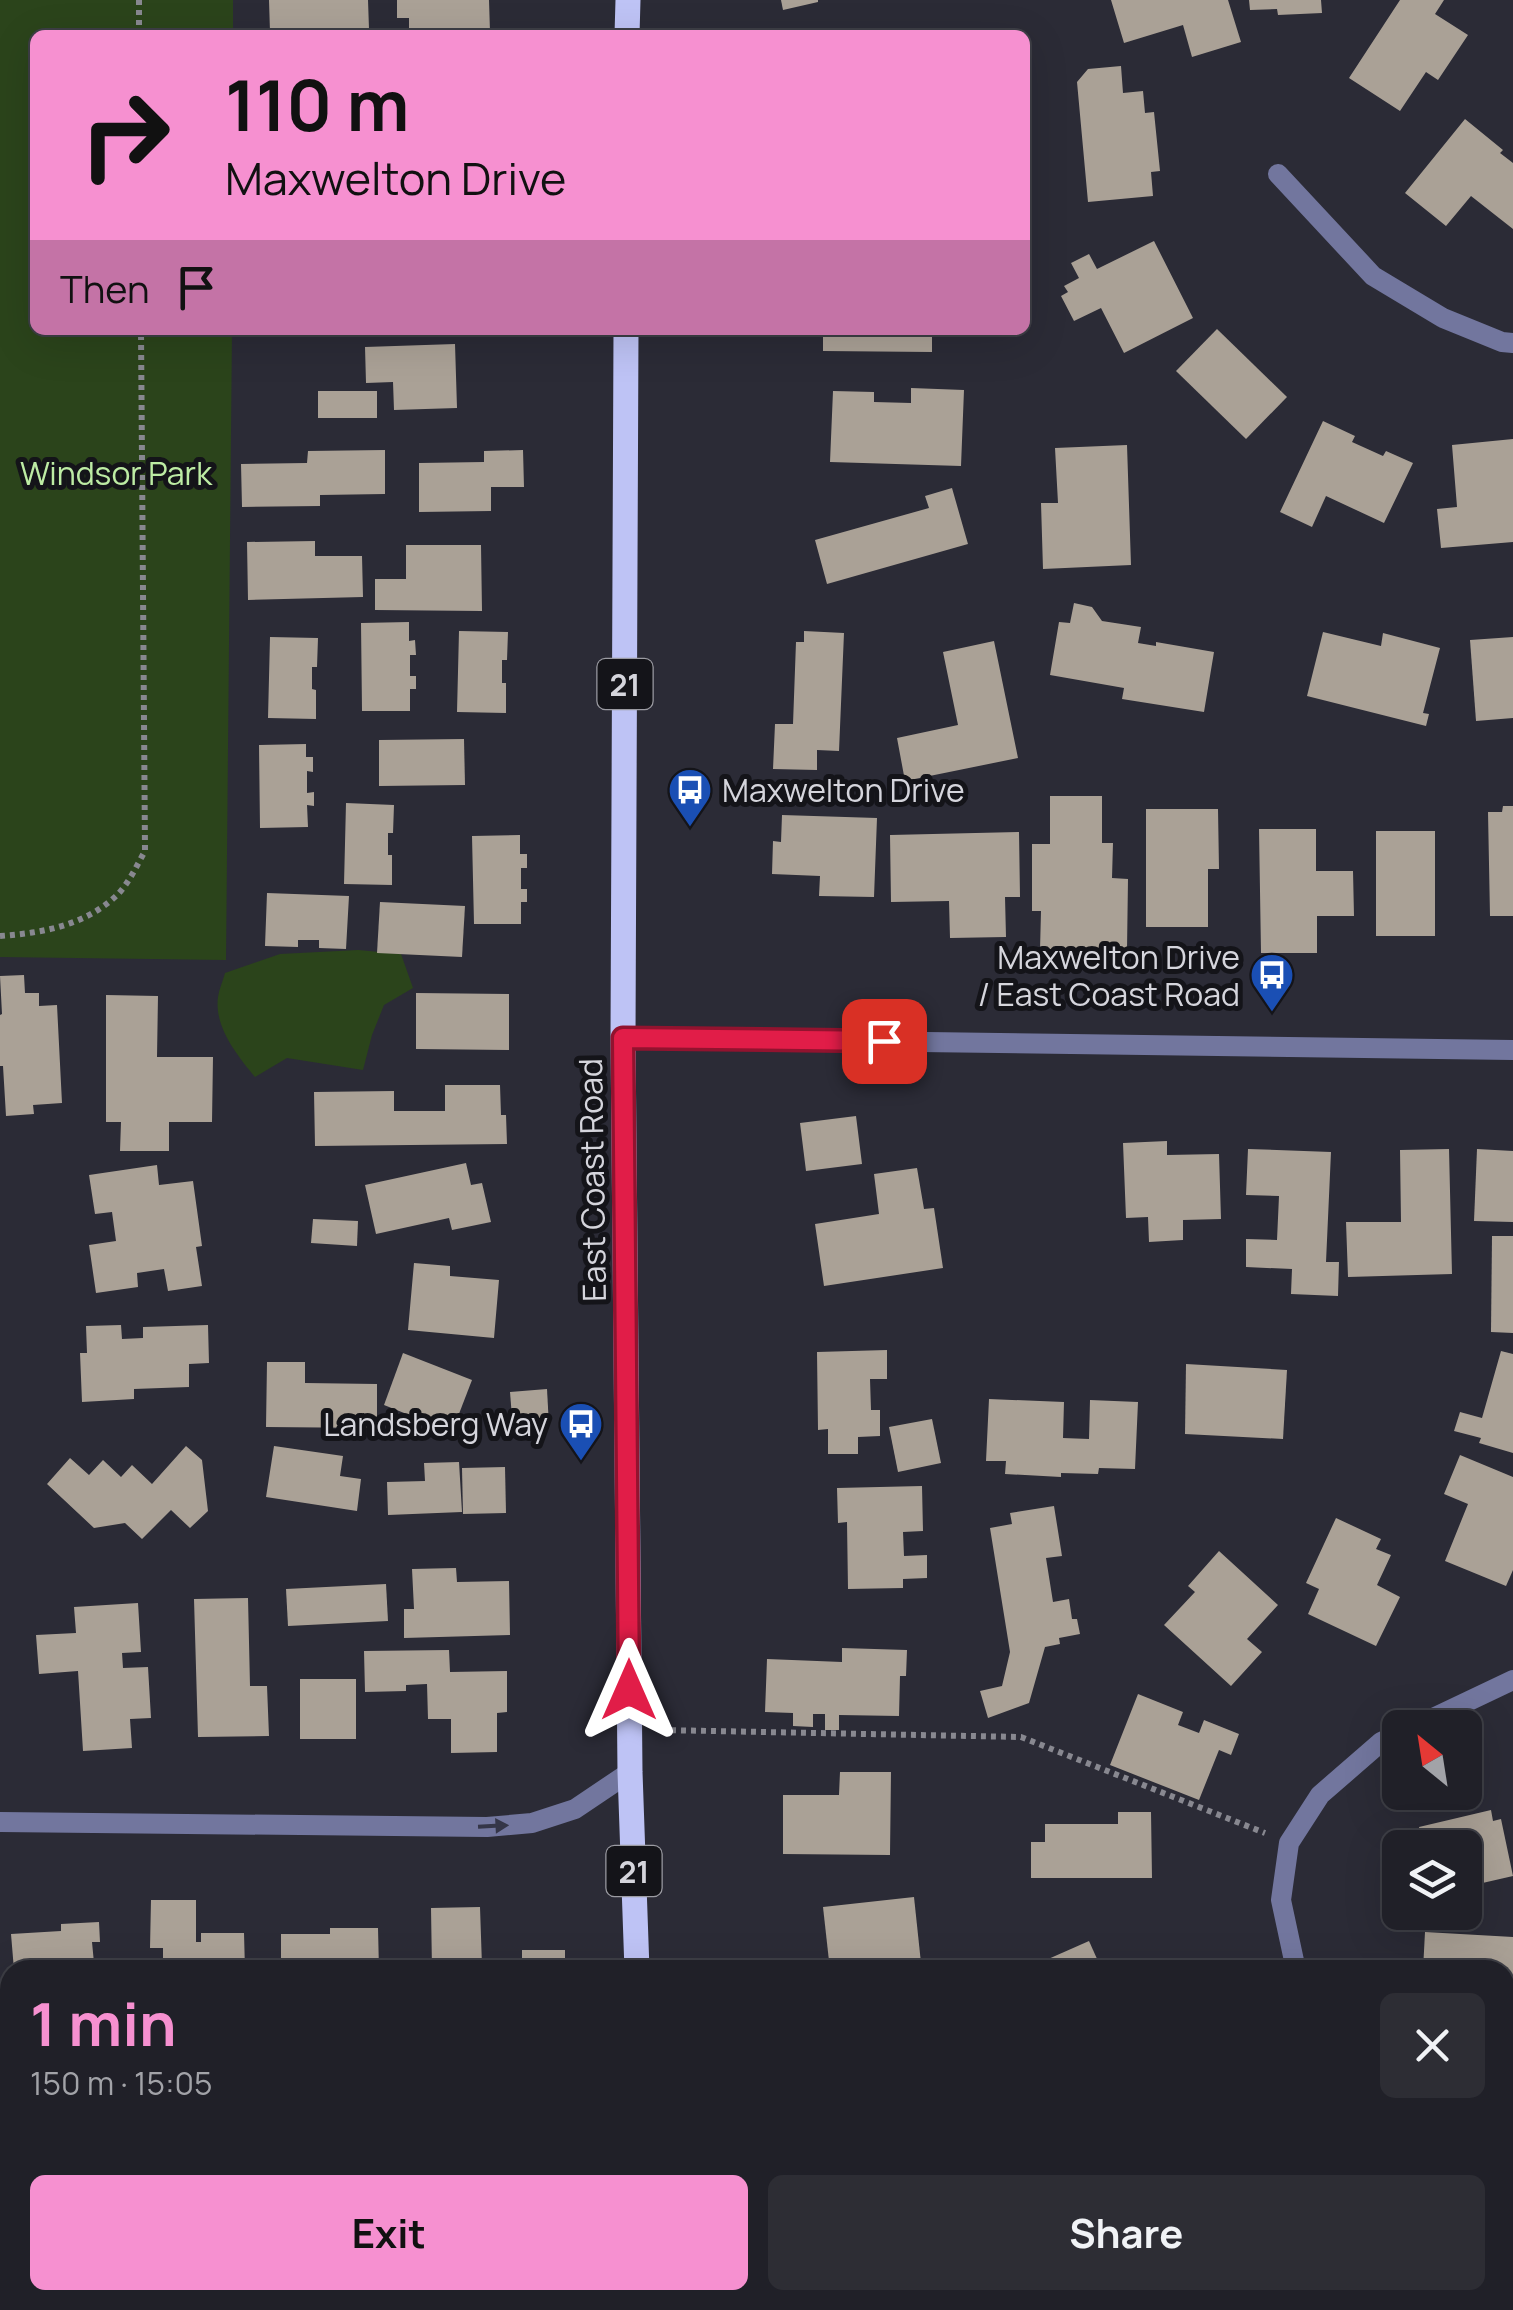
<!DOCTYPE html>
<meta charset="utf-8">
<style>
:root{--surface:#202028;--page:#2d2d34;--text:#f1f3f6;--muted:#a2a3a8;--line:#3d3e45;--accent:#f690d0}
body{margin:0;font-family:Manrope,sans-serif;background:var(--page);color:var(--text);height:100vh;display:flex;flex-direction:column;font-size:38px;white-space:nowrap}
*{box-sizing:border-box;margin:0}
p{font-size:32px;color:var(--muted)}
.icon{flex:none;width:55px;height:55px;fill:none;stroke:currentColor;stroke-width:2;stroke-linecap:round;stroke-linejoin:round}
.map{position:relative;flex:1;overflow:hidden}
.side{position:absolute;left:0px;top:1960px;width:1515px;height:350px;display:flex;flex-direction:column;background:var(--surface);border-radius:30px 30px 0 0;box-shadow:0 10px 40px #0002,0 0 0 2px var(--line)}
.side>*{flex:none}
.banner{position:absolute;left:30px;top:30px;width:1000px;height:305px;border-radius:15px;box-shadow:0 10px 40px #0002,0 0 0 2px var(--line);background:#f690d0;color:#111;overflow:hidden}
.needle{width:65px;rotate:330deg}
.fabs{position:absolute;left:1382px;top:1710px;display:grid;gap:20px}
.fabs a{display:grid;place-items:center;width:100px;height:100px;border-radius:15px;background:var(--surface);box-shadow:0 10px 40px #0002,0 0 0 2px var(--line);font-size:50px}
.pin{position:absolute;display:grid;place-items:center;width:85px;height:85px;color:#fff;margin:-42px;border-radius:20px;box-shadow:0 5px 15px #0006}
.me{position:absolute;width:110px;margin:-55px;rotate:0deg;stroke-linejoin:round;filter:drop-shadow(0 0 8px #0008)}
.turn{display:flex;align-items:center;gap:35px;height:210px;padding:0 30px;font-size:45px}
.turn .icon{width:130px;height:130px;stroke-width:2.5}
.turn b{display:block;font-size:70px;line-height:85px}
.then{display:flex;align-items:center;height:95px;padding:0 30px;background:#0003;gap:20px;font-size:38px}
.round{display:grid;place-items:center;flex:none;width:105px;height:105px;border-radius:15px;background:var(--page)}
.overview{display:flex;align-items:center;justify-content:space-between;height:170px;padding:0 30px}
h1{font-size:60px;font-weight:700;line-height:75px;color:var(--accent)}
.action{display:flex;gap:20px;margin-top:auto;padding:20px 30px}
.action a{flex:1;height:115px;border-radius:15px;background:var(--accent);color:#111;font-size:40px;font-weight:700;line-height:115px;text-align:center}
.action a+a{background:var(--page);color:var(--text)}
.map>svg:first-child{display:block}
.green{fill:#2b441b}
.building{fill:#aaa196}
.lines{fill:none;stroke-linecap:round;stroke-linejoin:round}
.path{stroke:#888890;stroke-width:6;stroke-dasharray:5 5;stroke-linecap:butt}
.minor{stroke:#72769e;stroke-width:20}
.tertiary{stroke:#72769e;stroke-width:20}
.primary{stroke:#bec3f5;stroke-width:25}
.oneway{fill:#353648}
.route-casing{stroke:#92132f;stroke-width:25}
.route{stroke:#e11d48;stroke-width:18}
.labels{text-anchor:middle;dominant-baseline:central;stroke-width:10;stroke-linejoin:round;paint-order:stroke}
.shield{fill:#141419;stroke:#9b9ba2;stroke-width:2.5}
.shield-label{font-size:30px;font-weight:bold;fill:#d5d5dc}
.park-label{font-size:32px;fill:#bdeca4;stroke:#141419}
.poi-label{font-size:32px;fill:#d5d5dc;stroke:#141419;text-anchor:end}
.street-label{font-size:32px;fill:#d5d5dc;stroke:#141419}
</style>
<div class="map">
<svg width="1513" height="2310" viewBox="0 0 1513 2310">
<rect width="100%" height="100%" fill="#2b2b36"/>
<!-- green -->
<g class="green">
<path d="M 0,0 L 233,0 L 233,35 L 35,35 L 35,330 L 232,330 L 226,960 L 0,957 Z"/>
<path d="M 358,950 L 401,954 L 413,988 L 384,1005 L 372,1035 L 363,1070 L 287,1058 L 255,1077 C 237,1055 214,1027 218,997 C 219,989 223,981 225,973 L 280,954 Z"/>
</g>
<!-- building -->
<g class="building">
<path d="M 269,0 L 368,0 L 369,29 L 315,30 L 315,35 L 285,35 L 285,32 L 270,32 Z"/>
<path d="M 397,0 L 489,0 L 490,32 L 409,35 L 409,18 L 397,18 Z"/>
<path d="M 781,0 L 818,0 L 818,2 L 783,10 Z"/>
<path d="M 1111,0 L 1228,0 L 1241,42 L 1192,57 L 1183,25 L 1124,43 Z"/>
<path d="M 1249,0 L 1321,0 L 1322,13 L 1278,15 L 1277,9 L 1250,10 Z"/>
<path d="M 1400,0 L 1444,0 L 1435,14 L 1468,35 L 1438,80 L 1426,72 L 1400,111 L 1349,78 Z"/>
<path d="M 1121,66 L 1123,93 L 1143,91 L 1145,113 L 1154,112 L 1160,171 L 1151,172 L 1153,196 L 1088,202 L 1077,82 L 1088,69 Z"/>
<path d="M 1465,119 L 1503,150 L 1500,153 L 1513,163 L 1513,229 L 1471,196 L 1446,226 L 1405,193 Z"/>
<path d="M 1154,241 L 1193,318 L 1124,353 L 1101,308 L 1074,321 L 1061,296 L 1068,292 L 1064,286 L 1079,278 L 1071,263 L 1089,254 L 1097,269 Z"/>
<path d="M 1217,329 L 1287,397 L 1246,439 L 1176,371 Z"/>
<path d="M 784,330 L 932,330 L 932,352 L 823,351 L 823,334 L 784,335 Z"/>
<path d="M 455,344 L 457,408 L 394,410 L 393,382 L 366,383 L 365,347 Z"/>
<path d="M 911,388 L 964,390 L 961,466 L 830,462 L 833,391 L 874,392 L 874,402 L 911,403 Z"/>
<rect x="318" y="391" width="59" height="27"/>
<path d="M 1323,421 L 1355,436 L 1352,442 L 1383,456 L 1386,451 L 1413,463 L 1384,523 L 1326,496 L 1312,527 L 1280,512 Z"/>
<path d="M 1513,439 L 1513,542 L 1441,548 L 1437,509 L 1457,507 L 1452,445 Z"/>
<path d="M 1127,445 L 1131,565 L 1043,569 L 1041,503 L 1058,503 L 1055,448 Z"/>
<path d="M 385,450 L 385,494 L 320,495 L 320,506 L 242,507 L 241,464 L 307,463 L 308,451 Z"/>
<path d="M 523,450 L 524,487 L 491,487 L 491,511 L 419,512 L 419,463 L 484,462 L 484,451 Z"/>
<path d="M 952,488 L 968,544 L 827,584 L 815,540 L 929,508 L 925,496 Z"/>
<path d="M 315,541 L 315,556 L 362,556 L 363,597 L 248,600 L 247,542 Z"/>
<path d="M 406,545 L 481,545 L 482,611 L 375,610 L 375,579 L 406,579 Z"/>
<path d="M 1074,603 L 1092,607 L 1102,621 L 1141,627 L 1138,643 L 1156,646 L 1156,642 L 1214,652 L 1204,712 L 1122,699 L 1124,688 L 1050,675 L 1059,622 L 1070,623 Z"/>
<path d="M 409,622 L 409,641 L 415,640 L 416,655 L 410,655 L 410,676 L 416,676 L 416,689 L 410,689 L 410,711 L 362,711 L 361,623 Z"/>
<path d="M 459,631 L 508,632 L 507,660 L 502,660 L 502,683 L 506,683 L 506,713 L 457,712 Z"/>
<path d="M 804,631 L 844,633 L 839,751 L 817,750 L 817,770 L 773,769 L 775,724 L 793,724 L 796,642 L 804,642 Z"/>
<path d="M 1323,632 L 1381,646 L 1383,633 L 1440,648 L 1423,713 L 1429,714 L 1426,726 L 1307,696 Z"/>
<path d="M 270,637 L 318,638 L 317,667 L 312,667 L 312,689 L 316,690 L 316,719 L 268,718 Z"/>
<path d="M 1513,637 L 1513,718 L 1476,721 L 1470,640 Z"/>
<path d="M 994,641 L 1018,758 L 905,781 L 897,738 L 958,725 L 943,652 Z"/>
<path d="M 464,739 L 465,785 L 379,786 L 379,740 Z"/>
<path d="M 306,744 L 306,757 L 313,757 L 313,772 L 307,771 L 307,793 L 314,792 L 314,806 L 307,805 L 308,827 L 260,828 L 259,745 Z"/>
<path d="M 1050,796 L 1102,796 L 1102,843 L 1113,843 L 1112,878 L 1128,879 L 1127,950 L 1040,950 L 1041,911 L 1032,911 L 1032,844 L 1050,844 Z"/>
<path d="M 346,803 L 394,805 L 393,833 L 388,833 L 388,855 L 392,855 L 392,885 L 344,884 Z"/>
<path d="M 1503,806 L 1513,806 L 1513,916 L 1490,916 L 1488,812 L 1502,812 Z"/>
<path d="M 1146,809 L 1218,809 L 1219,869 L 1208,869 L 1208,927 L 1146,927 Z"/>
<path d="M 782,815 L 877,818 L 874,897 L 819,896 L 820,876 L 772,874 L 773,841 L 781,842 Z"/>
<path d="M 1259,829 L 1316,829 L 1316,871 L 1353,871 L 1354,916 L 1317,916 L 1317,953 L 1261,953 Z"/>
<rect x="1376" y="831" width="59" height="105"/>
<path d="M 1019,832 L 1020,897 L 1005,897 L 1006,937 L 950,938 L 949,901 L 891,902 L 890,835 Z"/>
<path d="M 520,835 L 520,854 L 527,854 L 527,868 L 521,868 L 521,889 L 527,889 L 527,902 L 521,902 L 521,924 L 474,924 L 472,836 Z"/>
<path d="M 267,893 L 349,896 L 346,949 L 319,948 L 319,940 L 298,940 L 298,947 L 265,946 Z"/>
<path d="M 380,902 L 465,906 L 462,957 L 377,953 Z"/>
<path d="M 24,975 L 25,993 L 39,993 L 39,1006 L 57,1005 L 62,1103 L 33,1105 L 34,1114 L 6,1116 L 3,1066 L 0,1066 L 0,1015 L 2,1014 L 0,976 Z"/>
<path d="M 416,993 L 509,994 L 509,1050 L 416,1049 Z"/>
<path d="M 106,995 L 158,996 L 157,1057 L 213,1057 L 212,1122 L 169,1122 L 169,1151 L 120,1151 L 121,1122 L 106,1122 Z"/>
<path d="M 445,1085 L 500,1085 L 501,1115 L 506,1115 L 507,1144 L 315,1146 L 314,1092 L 394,1091 L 394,1111 L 445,1111 Z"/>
<path d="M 856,1116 L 862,1164 L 806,1171 L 800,1123 Z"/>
<path d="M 1167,1141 L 1167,1155 L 1219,1154 L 1221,1219 L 1183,1220 L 1183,1240 L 1149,1242 L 1148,1217 L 1126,1218 L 1123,1143 Z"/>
<path d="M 1248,1149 L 1331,1152 L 1326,1262 L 1339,1262 L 1338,1296 L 1291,1294 L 1292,1269 L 1246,1267 L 1246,1239 L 1277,1240 L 1279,1196 L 1246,1195 Z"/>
<path d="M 1449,1149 L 1452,1274 L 1348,1277 L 1346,1222 L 1401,1222 L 1400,1150 Z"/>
<path d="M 1477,1149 L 1513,1151 L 1513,1222 L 1474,1221 Z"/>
<path d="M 466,1163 L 471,1185 L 482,1183 L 491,1222 L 452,1230 L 449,1218 L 376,1234 L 365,1185 Z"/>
<path d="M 157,1165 L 159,1185 L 193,1181 L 202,1246 L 196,1247 L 202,1286 L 168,1291 L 164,1269 L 137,1273 L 138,1287 L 96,1293 L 89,1245 L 116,1241 L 112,1212 L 95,1214 L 89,1175 Z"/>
<path d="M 917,1168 L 924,1209 L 934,1208 L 943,1268 L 824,1286 L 815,1224 L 879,1214 L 874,1174 Z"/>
<path d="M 313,1219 L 358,1221 L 357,1246 L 311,1243 Z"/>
<path d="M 1492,1236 L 1513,1236 L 1513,1333 L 1491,1332 Z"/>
<path d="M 414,1263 L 450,1266 L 450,1276 L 499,1280 L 494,1338 L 408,1330 Z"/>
<path d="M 121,1325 L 122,1339 L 143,1338 L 143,1327 L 208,1325 L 209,1363 L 189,1364 L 189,1387 L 134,1389 L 134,1399 L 82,1402 L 80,1353 L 87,1353 L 86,1326 Z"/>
<path d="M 887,1350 L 887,1379 L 870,1379 L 871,1410 L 880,1410 L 880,1436 L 858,1437 L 858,1454 L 828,1454 L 828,1429 L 818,1430 L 817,1352 Z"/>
<path d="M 1501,1351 L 1513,1354 L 1513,1453 L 1479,1443 L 1481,1438 L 1454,1431 L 1460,1412 L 1482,1418 Z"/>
<path d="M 403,1353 L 472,1380 L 452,1432 L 384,1405 Z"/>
<path d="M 267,1362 L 305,1362 L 305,1383 L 377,1384 L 377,1428 L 266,1427 Z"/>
<path d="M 1186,1364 L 1287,1370 L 1283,1439 L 1185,1434 Z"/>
<path d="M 547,1389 L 549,1426 L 513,1430 L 510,1392 Z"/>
<path d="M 989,1399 L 1064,1402 L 1063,1438 L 1089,1439 L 1090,1400 L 1138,1402 L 1135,1469 L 1099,1468 L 1098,1474 L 1061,1473 L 1061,1477 L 1005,1474 L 1006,1461 L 986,1461 Z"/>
<path d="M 932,1419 L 941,1463 L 898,1472 L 889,1427 Z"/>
<path d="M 186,1446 L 202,1460 L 208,1511 L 190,1528 L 171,1510 L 142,1539 L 125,1523 L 94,1528 L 47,1484 L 70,1458 L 89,1475 L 103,1460 L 121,1477 L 132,1465 L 152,1484 Z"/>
<path d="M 274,1446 L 343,1456 L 340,1476 L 361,1479 L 357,1511 L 266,1497 Z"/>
<path d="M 1460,1455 L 1513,1477 L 1513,1570 L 1506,1586 L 1445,1561 L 1468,1504 L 1444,1494 Z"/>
<path d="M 459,1462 L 462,1512 L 388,1515 L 387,1482 L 425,1481 L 424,1463 Z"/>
<path d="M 505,1467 L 506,1513 L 463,1514 L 462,1468 Z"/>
<path d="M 922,1486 L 923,1531 L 903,1532 L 904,1556 L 927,1555 L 927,1578 L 903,1579 L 903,1588 L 848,1589 L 847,1522 L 838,1523 L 837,1488 Z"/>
<path d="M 1054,1506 L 1062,1556 L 1046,1558 L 1053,1602 L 1069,1599 L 1072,1619 L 1077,1619 L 1080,1634 L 1059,1638 L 1060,1644 L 1045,1647 L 1029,1703 L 988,1718 L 980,1691 L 1002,1686 L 1010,1652 L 990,1528 L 1012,1524 L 1010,1513 Z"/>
<path d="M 1336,1518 L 1381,1539 L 1376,1549 L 1391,1555 L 1377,1585 L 1400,1597 L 1376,1646 L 1308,1614 L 1319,1589 L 1306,1583 Z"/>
<path d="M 1219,1551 L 1278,1605 L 1247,1639 L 1262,1652 L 1231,1686 L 1164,1625 L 1195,1592 L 1188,1586 Z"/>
<path d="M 456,1568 L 457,1582 L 509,1581 L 510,1635 L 404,1638 L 404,1609 L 414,1609 L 412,1569 Z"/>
<path d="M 386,1584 L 388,1621 L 288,1626 L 286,1589 Z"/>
<path d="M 248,1598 L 250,1686 L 267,1686 L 269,1736 L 198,1737 L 194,1599 Z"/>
<path d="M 138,1603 L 141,1652 L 122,1653 L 123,1668 L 148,1667 L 151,1718 L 130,1719 L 132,1748 L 83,1751 L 78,1671 L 39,1674 L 36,1635 L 76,1633 L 74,1607 Z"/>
<path d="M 842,1648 L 907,1650 L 906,1676 L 900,1676 L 899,1716 L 839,1715 L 839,1730 L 825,1730 L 825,1714 L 813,1714 L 813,1727 L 793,1726 L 793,1713 L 765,1712 L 767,1659 L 842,1662 Z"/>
<path d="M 449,1650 L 450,1672 L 507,1671 L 507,1712 L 497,1713 L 497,1752 L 451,1753 L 451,1719 L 428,1719 L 427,1684 L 406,1685 L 406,1691 L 365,1692 L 364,1651 Z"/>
<rect x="300" y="1679" width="56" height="60"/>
<path d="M 1138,1694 L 1183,1712 L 1178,1725 L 1199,1733 L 1204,1720 L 1239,1734 L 1231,1755 L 1219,1750 L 1199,1800 L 1110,1765 Z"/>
<path d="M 840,1772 L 891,1772 L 890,1855 L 783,1854 L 783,1795 L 839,1795 Z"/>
<path d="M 1491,1810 L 1493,1821 L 1501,1819 L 1513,1876 L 1465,1887 L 1465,1848 L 1401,1848 L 1400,1842 L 1421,1837 L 1419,1827 Z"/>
<path d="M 1118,1812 L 1151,1812 L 1152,1878 L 1031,1878 L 1031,1842 L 1045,1842 L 1045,1824 L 1118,1824 Z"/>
<path d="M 914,1897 L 921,1963 L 864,1970 L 830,1970 L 823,1907 Z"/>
<path d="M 151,1900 L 196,1900 L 196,1942 L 201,1942 L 201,1933 L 244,1933 L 245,1970 L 163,1970 L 163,1948 L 150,1948 Z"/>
<path d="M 480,1907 L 482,1966 L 509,1966 L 509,1970 L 432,1970 L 431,1908 Z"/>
<path d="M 99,1922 L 100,1942 L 92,1942 L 94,1963 L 112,1962 L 112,1970 L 14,1970 L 11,1934 L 61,1931 L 61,1924 Z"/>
<path d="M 330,1928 L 378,1928 L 379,1970 L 281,1970 L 281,1934 L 330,1934 Z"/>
<path d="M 1425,1932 L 1513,1937 L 1513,2018 L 1505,2018 L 1505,1970 L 1423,1970 Z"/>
<path d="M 1089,1941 L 1102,1970 L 1050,1970 L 1046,1960 Z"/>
<rect x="522" y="1950" width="43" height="20"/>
<path d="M 1135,1959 L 1139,1970 L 1111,1970 Z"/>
<path d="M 442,2300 L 493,2300 L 493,2304 L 534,2303 L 534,2310 L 407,2310 L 407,2304 L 442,2303 Z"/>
<path d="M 948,2300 L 1011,2300 L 1014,2304 L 1020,2300 L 1046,2300 L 1052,2310 L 954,2310 Z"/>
</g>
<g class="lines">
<!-- path -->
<g class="path">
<path d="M 139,0 L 139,35"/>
<path d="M 0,936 C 41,933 84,926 116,896 C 128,885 137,865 145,851 L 141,330"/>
<path d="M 661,1730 L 1021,1737 L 1265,1833"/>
<path d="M 645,2310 L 645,2300"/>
</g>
<!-- minor -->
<g class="minor">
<path d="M 1278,174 L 1373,276 L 1443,318 L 1502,342 L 1513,343"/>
<path d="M 1412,1728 L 1513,1680"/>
<path d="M 0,1822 L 487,1827 L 532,1823 L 575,1809 L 630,1772"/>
<path d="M 1296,1970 L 1281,1900 L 1289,1843 L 1320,1795 L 1381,1742 L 1400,1733"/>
</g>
<!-- tertiary -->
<path class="tertiary" d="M 623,1038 L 1513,1050"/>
<!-- primary -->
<g class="primary">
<path d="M 627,35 L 628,0"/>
<path d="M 626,330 L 623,1038 L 630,1772 L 637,1970"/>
<path d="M 702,2300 L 704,2310"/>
<path d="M 753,2300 L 760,2310"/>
<path d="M 683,2310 L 683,2300"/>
</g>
</g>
<!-- one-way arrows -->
<defs><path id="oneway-solid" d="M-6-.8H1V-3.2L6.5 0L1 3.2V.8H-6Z" transform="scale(2.5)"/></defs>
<use class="oneway" href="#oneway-solid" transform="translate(493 1826) rotate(-3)"/>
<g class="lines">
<defs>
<path id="route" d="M 629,1690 L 623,1038 L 884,1041"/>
</defs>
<!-- route casing -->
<use href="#route" class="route-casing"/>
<!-- route -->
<use href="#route" class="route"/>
</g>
<!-- icons -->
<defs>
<symbol id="bus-pin" viewBox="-11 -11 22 30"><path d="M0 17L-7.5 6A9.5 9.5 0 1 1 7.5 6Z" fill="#1a4fb4" stroke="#141419"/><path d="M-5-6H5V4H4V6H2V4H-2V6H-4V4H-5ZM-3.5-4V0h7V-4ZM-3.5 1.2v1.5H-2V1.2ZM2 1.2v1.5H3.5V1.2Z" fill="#fff"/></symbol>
</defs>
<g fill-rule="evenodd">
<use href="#bus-pin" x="665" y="765" width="50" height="68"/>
<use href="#bus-pin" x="1247" y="950" width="50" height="68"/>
<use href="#bus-pin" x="556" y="1399" width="50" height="68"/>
</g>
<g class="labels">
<!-- shield labels -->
<g class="shield">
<rect x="597.5" y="659" width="55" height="50" rx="8"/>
<rect x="606.5" y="1846" width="55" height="50" rx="8"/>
</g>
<g class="shield-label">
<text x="625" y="684">21</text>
<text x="634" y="1871">21</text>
</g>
<!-- park labels -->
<g class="park-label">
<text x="116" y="473">Windsor Park</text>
</g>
<!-- poi labels -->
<g class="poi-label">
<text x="722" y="790" text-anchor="start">Maxwelton Drive</text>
<text x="1240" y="957">Maxwelton Drive<tspan x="1240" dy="37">/ East Coast Road</tspan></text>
<text x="548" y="1424">Landsberg Way</text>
</g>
<!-- street labels -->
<g class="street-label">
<text transform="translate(592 1180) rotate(-91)">East Coast Road</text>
</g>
</g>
</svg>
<div class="fabs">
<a><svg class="needle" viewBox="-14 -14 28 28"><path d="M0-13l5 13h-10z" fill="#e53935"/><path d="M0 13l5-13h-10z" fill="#a2a3a8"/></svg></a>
<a><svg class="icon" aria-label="layers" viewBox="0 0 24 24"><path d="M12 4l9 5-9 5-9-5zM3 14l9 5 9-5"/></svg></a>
</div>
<div class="pin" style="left:884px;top:1041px;background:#d93025"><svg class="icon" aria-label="arrive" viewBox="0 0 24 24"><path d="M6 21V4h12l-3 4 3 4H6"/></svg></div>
<svg class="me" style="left:629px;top:1690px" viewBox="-20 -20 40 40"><path d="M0-17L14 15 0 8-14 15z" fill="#e11d48" stroke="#fff" stroke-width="4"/></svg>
<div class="banner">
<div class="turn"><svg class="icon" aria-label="right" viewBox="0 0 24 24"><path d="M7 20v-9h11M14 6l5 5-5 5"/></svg><div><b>110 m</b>Maxwelton Drive</div></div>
<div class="then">Then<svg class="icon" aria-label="arrive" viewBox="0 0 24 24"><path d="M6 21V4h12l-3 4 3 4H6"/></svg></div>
</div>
<section class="side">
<div class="overview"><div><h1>1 min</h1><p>150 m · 15:05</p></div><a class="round"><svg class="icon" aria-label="close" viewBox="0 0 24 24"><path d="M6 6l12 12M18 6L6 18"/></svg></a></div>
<div class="action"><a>Exit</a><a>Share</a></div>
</section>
</div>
